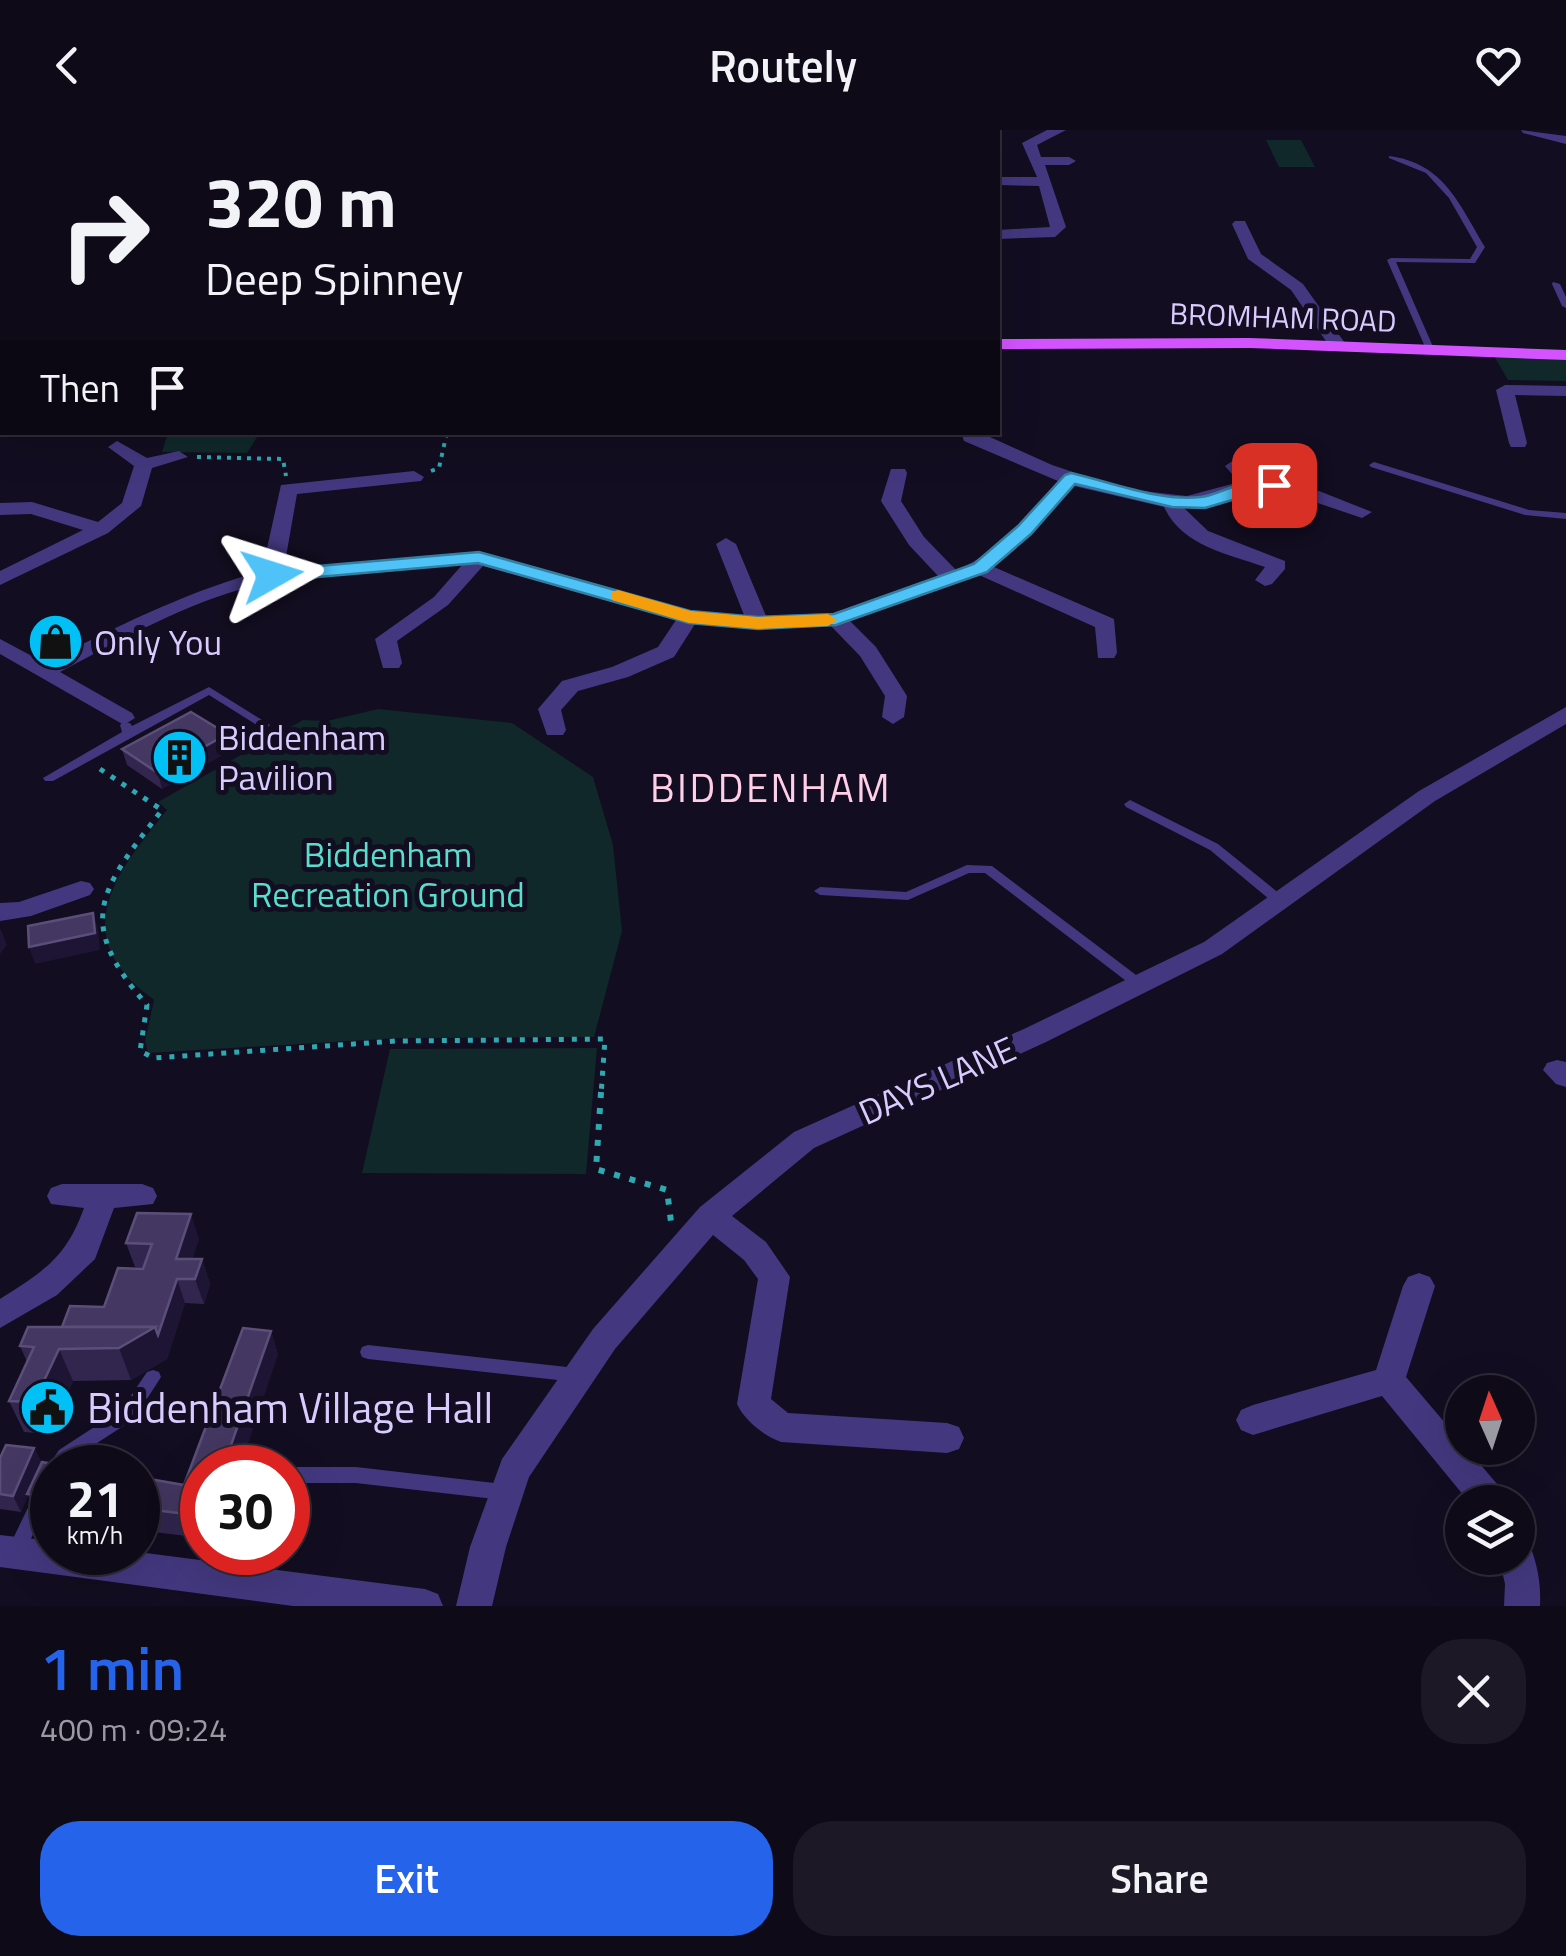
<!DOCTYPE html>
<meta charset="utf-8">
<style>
:root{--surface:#0e0a18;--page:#1c1825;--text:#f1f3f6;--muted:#9b9aa2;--line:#2e2b37;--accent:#2563eb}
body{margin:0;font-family:"Titillium Web",sans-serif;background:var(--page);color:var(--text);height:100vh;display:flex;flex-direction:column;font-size:38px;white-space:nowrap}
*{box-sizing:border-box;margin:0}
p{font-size:32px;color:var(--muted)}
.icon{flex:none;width:55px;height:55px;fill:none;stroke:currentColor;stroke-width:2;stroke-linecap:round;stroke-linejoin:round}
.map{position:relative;height:1476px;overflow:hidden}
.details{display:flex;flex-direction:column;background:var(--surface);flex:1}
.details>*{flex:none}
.banner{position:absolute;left:0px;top:0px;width:1000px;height:305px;box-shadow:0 10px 40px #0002,0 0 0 2px var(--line);background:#0e0a18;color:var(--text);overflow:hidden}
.needle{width:65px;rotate:357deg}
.buttons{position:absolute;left:1445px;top:1245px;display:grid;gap:20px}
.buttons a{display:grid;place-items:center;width:90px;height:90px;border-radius:50%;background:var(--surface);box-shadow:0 10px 40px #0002,0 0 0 2px var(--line);font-size:50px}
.speed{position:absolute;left:30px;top:1315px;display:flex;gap:20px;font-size:50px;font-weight:700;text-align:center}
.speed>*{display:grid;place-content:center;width:130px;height:130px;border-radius:50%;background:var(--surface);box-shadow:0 10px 40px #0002,0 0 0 2px var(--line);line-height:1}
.speed small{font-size:25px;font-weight:400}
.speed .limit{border:15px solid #d22;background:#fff;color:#111}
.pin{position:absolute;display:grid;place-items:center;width:85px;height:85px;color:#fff;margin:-42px;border-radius:20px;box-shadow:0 5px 15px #0006}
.me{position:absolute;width:110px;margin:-55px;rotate:84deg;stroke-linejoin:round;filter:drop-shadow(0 0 8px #0008)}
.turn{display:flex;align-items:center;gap:35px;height:210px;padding:0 40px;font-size:45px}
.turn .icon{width:130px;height:130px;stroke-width:2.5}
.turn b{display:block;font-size:70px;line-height:85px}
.then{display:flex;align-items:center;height:95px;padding:0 40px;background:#0003;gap:20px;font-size:38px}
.round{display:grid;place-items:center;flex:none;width:105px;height:105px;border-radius:40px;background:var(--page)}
.head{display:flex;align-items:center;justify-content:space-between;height:170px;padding:0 40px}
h1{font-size:60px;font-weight:600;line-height:75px;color:var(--accent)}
.button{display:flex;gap:20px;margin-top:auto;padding:20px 40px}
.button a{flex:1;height:115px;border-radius:40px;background:var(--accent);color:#fff;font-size:40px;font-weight:600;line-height:115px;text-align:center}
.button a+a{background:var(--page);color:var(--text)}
header{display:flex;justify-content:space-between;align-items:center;height:130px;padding:0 40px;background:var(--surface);font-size:45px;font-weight:600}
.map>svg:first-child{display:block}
.green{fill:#10282a}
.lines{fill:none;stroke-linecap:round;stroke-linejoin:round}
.path-far2{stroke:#2ea9b1;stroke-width:4;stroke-dasharray:4 6;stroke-linecap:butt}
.path-far1{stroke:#2ea9b1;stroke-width:5;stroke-dasharray:5 8;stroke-linecap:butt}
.path{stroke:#2ea9b1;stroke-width:6;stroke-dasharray:6 10;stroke-linecap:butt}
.service{fill:#43387f;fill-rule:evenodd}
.minor{fill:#43387f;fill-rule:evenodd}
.tertiary{fill:#43387f;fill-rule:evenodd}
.primary{fill:#d353ff;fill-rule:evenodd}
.wall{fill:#32264e}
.shaded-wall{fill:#1e1434}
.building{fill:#443761;stroke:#5b4f7a;stroke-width:2.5}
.route{fill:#4fc3f7;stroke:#337fa1;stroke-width:2.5}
.slow{fill:#f59e0b}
.labels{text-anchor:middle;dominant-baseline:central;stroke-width:10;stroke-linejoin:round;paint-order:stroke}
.far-street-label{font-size:30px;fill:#d8ccff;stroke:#120d20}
.poi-label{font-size:35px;fill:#d8ccff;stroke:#120d20;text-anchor:start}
.park-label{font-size:35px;fill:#58decd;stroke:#120d20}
.street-label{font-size:35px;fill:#d8ccff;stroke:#120d20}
.quarter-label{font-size:40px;letter-spacing:2.5px;fill:#ffcee7;stroke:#120d20}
.near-poi-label{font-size:42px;fill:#d8ccff;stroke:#120d20;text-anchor:start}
</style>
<header><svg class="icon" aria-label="back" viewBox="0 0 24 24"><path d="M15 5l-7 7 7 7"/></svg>Routely<svg class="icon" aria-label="heart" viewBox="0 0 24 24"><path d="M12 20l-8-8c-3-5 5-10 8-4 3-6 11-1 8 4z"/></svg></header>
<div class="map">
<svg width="1566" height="1476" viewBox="0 0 1566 1476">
<rect width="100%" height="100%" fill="#120d20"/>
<!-- green -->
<g class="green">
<path d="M 1266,10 L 1301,10 L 1315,37 L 1279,37 Z"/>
<path d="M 1494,226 L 1566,230 L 1566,251 L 1508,250 Z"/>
<path d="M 168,303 L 424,303 L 423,307 L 259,304 L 247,323 L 162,322 Z"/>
<path d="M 378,579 L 512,593 L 593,647 L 613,715 L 622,801 L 594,907 L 400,908 L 148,923 L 145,911 L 154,870 C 144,862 133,854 125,844 C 75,786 131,726 167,680 L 158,672 L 303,590 L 327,591 Z"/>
<path d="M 597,918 L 586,1044 L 362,1043 L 390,919 Z"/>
</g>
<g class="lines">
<!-- path-far2 -->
<g class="path-far2">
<path d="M 197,327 L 283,329 L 286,346"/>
<path d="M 431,341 L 439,338 L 447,302"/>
</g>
<!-- path-far1 -->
<path class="path-far1" d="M 100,639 L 162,680 C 101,759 73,791 147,875 L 140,921 L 154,928 L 396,911 L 605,909 L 601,965"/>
<!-- path -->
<path class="path" d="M 601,962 L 596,1039 L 667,1060 L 671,1092"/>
<!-- service -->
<g class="service">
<path d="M 1389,26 C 1444,33 1459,74 1485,117 L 1475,133 L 1472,133 L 1396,132 L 1434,219 L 1430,222 L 1426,219 L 1387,130 L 1391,128 L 1470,129 L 1477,117 L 1449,68 L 1426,43 L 1389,28 Z"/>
<path d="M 1553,152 L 1560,154 L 1566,167 L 1566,178 L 1562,176 L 1552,154 Z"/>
<path d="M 1374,332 L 1529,380 L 1566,383 L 1566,389 L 1525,385 L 1371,337 L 1369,335 Z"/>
<path d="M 209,557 L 270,595 L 268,597 L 260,597 L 209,565 L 53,651 L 45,651 L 43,648 L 122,602 L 120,595 L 122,593 L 130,593 L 132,596 Z"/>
<path d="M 1130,670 L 1218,714 L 1285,768 L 1286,771 L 1285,774 L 1275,774 L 1210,720 L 1126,677 L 1124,674 Z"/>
<path d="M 967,735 L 992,736 L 1144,851 L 1146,854 L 1144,857 L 1134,857 L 985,743 L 969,743 L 908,770 L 820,765 L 814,761 L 820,757 L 906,762 Z"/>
<path d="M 368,1215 L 576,1238 L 582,1240 L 584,1245 L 582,1250 L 576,1252 L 368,1229 L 362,1227 L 360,1222 L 362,1217 Z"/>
<path d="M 153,1240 L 159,1242 L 161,1247 L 134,1289 L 71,1330 L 66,1338 L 52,1338 L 52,1344 L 50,1343 L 47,1338 L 59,1320 L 122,1279 L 147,1242 Z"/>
<path d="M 297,1337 L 356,1337 L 503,1354 L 509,1356 L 512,1362 L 509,1368 L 503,1370 L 356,1353 L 297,1353 L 291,1350 L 288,1345 L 291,1340 Z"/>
<path d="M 42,1359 L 48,1361 L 51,1367 L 22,1427 L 16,1429 L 10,1427 L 7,1421 L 10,1415 L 36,1361 Z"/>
</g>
<!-- minor -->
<g class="minor">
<path d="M 165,0 L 182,0 L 184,2 L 167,2 Z"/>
<path d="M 735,0 L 754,0 L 756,2 L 737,2 Z"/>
<path d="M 1047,0 L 1066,0 L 1037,15 L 1041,27 L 1069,27 L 1076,31 L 1069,35 L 1045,35 L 1066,97 L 1055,107 L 998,109 L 998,100 L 1050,97 L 1039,56 L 998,55 L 998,47 L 1037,47 L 1022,13 Z"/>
<path d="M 1521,0 L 1566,6 L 1566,14 L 1523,3 Z"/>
<path d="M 1235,91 L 1245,91 L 1261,124 L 1303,154 L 1347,216 L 1344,220 L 1332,220 L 1291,160 L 1248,129 L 1232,94 Z"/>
<path d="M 1505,255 L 1566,256 L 1566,266 L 1515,265 L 1527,313 L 1525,317 L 1511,317 L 1509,313 L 1496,260 Z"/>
<rect x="0" y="280" width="2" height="10"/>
<path d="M 961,302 L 979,302 L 1052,335 L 1124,359 L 1187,366 L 1239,352 L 1225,336 L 1234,330 L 1254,342 L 1258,350 L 1314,359 L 1372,382 L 1362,388 L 1300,367 L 1264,361 L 1184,378 L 1208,401 L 1285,431 L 1285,439 L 1272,454 L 1265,456 L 1255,450 L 1265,437 C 1228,424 1182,416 1164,377 L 1074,356 L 1031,404 L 994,437 L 1114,489 L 1117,523 L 1114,528 L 1098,528 L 1095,497 L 979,445 L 850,491 L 876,517 L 907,566 L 904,587 L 893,594 L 882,587 L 885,566 L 860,526 L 831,496 L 758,499 L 695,494 L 674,527 L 628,547 L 578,561 L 561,580 L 566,600 L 563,605 L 547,605 L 538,579 L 562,551 L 612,537 L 658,517 L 676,490 L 483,436 L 448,475 L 397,511 L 402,533 L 399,538 L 383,538 L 375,509 L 434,467 L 462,435 C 399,439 332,439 271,452 C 196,467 127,507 60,542 L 132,583 L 135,588 L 124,595 L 0,524 L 0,509 L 45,533 C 116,497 185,462 262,441 L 281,355 L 414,341 L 424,347 L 421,351 L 297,364 L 284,438 L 479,422 L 690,481 L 744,485 L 716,414 L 726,408 L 736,414 L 766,486 L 833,483 L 938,446 L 909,415 L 881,371 L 891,339 L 905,339 L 907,343 L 901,371 L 924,407 L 956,440 C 997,425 1029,383 1058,351 L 964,311 Z"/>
<path d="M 117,311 L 147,328 L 179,321 L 188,327 L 152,338 L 141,376 L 108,403 L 0,455 L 0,441 L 83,400 L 31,384 L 0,385 L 0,373 L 32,372 L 98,392 L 122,373 L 134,336 L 108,317 Z"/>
<path d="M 1566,577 L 1566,594 L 1435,671 L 1222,824 L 1046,912 L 814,1018 L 732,1086 L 766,1112 L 790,1147 L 771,1269 L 788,1283 L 947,1293 L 959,1297 L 964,1308 L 959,1319 L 947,1323 L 781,1312 C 763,1305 745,1291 737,1274 L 758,1149 L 744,1130 L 713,1105 L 615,1219 L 529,1347 L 506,1417 L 492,1476 L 456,1476 L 470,1417 L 502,1329 L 593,1199 L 700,1077 L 794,1002 L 1026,898 L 1204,812 L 1419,661 Z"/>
<path d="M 81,751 L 90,753 L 94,759 L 90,765 L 31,786 L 0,791 L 0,773 L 19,772 Z"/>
<path d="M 1557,930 L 1566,932 L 1566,957 L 1556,954 L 1543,940 L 1547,933 Z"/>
<path d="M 62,1054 L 142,1054 L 153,1058 L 157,1066 L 153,1074 L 114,1078 L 95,1129 L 57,1165 L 0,1198 L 0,1169 C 44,1141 66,1128 84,1078 L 51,1074 L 47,1066 L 51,1058 Z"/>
<path d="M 1419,1143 L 1430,1147 L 1435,1156 L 1406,1247 L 1503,1361 L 1508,1372 L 1469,1372 L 1382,1266 L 1253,1305 L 1241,1300 L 1236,1290 L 1241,1280 L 1253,1275 L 1376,1240 L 1403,1156 L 1408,1147 Z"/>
<path d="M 0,1405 L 52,1411 L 52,1422 L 138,1422 L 425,1459 L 438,1464 L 443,1476 L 293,1476 L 0,1437 Z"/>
<path d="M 1518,1412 L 1530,1416 C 1538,1436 1541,1455 1540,1476 L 1504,1476 L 1505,1454 L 1499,1428 L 1518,1428 Z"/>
</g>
<!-- tertiary -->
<rect class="tertiary" x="0" y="27" width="2" height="8"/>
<!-- primary -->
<g class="primary">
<rect x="0" y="206" width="2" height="10"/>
<path d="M 1249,208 L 1566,220 L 1566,230 L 1249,218 L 998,219 L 998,209 Z"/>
</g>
</g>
<!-- wall -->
<g class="wall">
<path d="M 122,619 L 231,620 L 162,659 L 127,635 Z"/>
<path d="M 199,1109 L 192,1129 L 202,1129 L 210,1154 L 204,1174 L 185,1173 L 167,1229 L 131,1250 L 73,1251 L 49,1304 L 24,1302 L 9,1271 L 27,1232 L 20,1216 L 104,1177 L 143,1138 L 135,1137 L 126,1113 Z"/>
<path d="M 271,1201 L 278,1225 L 202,1338 L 202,1408 L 138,1400 L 138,1347 L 184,1355 Z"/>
<path d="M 34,1318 L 42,1334 L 52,1338 L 52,1389 L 39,1387 L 28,1365 L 21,1382 L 0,1379 L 0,1328 Z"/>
</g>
<!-- shaded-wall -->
<g class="shaded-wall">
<path d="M 227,604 L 231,620 L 162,659 L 158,643 Z"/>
<path d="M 93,783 L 98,799 L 100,820 L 35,834 L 29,817 Z"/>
<path d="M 1,799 L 7,815 L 0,824 L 0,800 Z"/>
<path d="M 191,1084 L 199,1109 L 186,1149 L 176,1129 Z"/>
<path d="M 202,1129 L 210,1154 L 204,1174 L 195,1149 Z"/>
<path d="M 177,1149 L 185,1173 L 167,1229 L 131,1250 L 119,1218 L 155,1197 Z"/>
<path d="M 271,1201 L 278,1225 L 240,1338 L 223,1338 Z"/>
<path d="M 59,1219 L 73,1251 L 49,1304 L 34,1272 Z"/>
<path d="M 34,1318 L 42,1334 L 21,1382 L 13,1366 Z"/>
</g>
<!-- building -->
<g class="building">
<path d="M 191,582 L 227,604 L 158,643 L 122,619 Z"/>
<path d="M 93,783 L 95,803 L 29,817 L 28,796 Z"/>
<path d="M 137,1083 L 191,1084 L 176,1129 L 202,1129 L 195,1149 L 177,1149 L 158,1205 L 155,1197 L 62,1197 L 70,1176 L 104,1177 L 118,1138 L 143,1139 L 152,1114 L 126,1113 Z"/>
<path d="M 28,1197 L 155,1197 L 119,1218 L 59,1219 L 34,1272 L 9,1271 L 34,1217 L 20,1216 Z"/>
<path d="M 243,1198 L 271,1201 L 223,1338 L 202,1338 L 202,1386 L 138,1378 L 138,1347 L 184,1355 Z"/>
<path d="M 6,1315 L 34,1318 L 13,1366 L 0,1364 L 0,1328 Z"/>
<path d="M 42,1332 L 78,1338 L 52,1338 L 52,1367 L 27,1364 Z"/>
</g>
<!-- route -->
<path class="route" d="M 1071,343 C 1111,352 1160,372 1201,367 C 1226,364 1259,337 1283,355 L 1205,378 L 1172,377 L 1075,354 L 1031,404 L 987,442 L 836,495 L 758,499 L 689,493 L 478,433 L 272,451 L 263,445 L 272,440 L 479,422 L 690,481 L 758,487 L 834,484 L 974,434 L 1018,396 L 1065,345 Z"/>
<!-- slow -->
<path class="slow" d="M 618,460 L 691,481 L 758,487 L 828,484 L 837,490 L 828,496 L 758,499 L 689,493 L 612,470 L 612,462 Z"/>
<!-- icons -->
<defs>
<symbol id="shop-disc" viewBox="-11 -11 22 22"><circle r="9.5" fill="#01c0f6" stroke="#120d20"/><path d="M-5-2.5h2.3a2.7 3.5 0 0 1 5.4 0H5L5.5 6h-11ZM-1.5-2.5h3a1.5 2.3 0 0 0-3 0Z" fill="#111"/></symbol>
<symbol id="building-disc" viewBox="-11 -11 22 22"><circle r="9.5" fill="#01c0f6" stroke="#120d20"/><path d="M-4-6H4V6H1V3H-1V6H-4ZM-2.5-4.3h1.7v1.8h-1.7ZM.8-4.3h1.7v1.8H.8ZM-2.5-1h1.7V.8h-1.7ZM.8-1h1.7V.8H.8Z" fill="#111"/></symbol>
<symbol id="civic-disc" viewBox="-11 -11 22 22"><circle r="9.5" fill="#01c0f6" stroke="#120d20"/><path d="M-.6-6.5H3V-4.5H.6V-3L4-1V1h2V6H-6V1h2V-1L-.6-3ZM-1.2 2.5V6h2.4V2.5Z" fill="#111"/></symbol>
</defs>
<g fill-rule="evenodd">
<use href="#shop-disc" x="24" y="480" width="63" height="63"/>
<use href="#building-disc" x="148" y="596" width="63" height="63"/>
<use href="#civic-disc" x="16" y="1246" width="63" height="63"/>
</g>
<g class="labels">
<!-- far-street labels -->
<g class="far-street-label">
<text transform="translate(1283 187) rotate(2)">BROMHAM ROAD</text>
</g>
<!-- poi labels -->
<g class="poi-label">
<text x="94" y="512">Only You</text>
<text x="218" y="607">Biddenham<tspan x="218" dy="40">Pavilion</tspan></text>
</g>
<!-- park labels -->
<g class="park-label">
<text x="388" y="724">Biddenham<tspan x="388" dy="40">Recreation Ground</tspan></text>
</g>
<!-- street labels -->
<g class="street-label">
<text transform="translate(937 950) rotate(-24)">DAYS LANE</text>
</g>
<!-- quarter labels -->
<g class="quarter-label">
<text x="771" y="657">BIDDENHAM</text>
</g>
<!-- near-poi labels -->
<g class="near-poi-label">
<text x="87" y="1277">Biddenham Village Hall</text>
</g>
</g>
</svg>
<div class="buttons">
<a><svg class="needle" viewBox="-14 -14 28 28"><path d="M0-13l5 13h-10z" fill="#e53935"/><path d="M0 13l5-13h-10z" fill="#9b9aa2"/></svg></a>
<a><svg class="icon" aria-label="layers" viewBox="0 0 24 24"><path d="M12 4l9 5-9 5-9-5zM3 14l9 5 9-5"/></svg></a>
</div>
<div class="speed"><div>21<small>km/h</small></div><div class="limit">30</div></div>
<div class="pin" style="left:1274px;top:355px;background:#d93025"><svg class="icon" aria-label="arrive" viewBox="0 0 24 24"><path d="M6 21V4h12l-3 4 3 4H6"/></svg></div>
<svg class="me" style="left:272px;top:445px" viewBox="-20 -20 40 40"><path d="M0-17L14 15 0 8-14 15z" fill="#4fc3f7" stroke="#fff" stroke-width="4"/></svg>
<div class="banner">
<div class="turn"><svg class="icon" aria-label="right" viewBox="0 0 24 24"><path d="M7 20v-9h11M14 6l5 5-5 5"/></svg><div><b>320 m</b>Deep Spinney</div></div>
<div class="then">Then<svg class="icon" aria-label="arrive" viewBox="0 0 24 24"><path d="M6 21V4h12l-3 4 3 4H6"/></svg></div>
</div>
</div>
<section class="details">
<div class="head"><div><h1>1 min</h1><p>400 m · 09:24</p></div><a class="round"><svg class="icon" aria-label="close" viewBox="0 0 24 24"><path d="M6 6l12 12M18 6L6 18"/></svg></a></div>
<div class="button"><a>Exit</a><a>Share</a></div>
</section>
